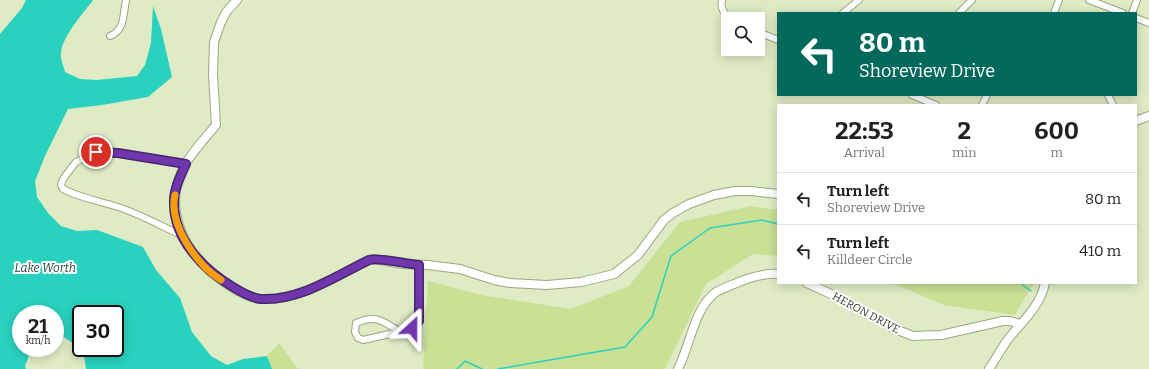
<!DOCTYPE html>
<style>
:root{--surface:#fff;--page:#f2f2f2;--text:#202124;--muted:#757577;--line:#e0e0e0}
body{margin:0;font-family:Bitter,serif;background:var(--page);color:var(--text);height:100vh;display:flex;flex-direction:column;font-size:15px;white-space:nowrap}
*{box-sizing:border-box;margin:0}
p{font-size:13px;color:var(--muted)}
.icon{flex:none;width:22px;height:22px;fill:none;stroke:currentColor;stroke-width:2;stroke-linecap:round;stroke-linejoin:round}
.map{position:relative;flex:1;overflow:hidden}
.details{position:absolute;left:777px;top:104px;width:360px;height:180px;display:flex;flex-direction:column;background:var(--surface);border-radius:0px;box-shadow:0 2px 10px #0003}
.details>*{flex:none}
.guide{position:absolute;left:777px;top:12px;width:360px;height:84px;border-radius:0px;box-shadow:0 2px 10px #0003;background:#00695c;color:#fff;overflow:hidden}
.fabs{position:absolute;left:721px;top:12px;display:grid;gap:8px}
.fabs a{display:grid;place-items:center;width:44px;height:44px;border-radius:0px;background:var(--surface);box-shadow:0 2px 10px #0003;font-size:20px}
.speed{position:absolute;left:12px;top:305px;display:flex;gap:8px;font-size:20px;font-weight:700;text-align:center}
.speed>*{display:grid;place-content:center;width:52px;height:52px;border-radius:50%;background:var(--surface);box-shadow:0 2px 10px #0003;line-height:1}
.speed small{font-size:10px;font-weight:400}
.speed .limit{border:2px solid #111;border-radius:6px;background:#fff;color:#111}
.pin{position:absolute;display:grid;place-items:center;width:34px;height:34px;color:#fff;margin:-17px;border:2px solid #fff;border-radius:50%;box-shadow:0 1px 4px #0007}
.me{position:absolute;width:44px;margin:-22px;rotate:24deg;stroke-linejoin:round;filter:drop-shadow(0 0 3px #0008)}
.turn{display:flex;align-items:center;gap:14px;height:84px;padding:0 16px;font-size:18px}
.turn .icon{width:52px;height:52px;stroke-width:2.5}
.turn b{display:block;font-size:28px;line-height:34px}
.eta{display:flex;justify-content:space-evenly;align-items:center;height:68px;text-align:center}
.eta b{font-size:24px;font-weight:700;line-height:28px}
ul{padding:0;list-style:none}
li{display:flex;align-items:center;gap:12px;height:52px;padding:0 16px;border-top:1px solid var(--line)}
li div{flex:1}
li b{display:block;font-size:15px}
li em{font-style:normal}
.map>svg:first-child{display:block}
.green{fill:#c9e095}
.water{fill:#29d2be;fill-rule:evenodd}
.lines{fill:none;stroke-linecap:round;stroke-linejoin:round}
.stream{stroke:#29d2be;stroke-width:1.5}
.minor-casing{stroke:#9ba782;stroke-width:8}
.tertiary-casing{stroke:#9ba782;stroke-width:10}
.minor{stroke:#fff;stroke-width:6}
.tertiary{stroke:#fff;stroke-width:8}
.route-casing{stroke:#492470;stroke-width:10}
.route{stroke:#7037ad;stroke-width:7}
.slow{stroke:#f59e0b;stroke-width:7}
.labels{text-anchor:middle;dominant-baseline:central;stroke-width:4;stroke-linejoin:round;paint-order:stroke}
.street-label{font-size:11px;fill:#3a3f2f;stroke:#fff}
.water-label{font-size:12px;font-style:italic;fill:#264640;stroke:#fff}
</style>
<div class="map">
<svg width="1149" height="369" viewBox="0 0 1149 369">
<rect width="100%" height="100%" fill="#deebc4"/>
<!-- green -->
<g class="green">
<path d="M 751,206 L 778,210 L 778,256 L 753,254 L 706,284 L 665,369 L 423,369 L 428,281 L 481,295 L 571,309 L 629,286 L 680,222 Z"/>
<path d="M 892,283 L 1034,283 L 1015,315 L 944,305 Z"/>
<path d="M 279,343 L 297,368 L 298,369 L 272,369 L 267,356 Z"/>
</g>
<!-- water -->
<path class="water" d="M 26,0 L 93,0 C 83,14 59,39 61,57 C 61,62 64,67 65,72 L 80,79 L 97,80 L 137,76 L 145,65 L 151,43 L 153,6 L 161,29 L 172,77 L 148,97 L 102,105 L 68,109 L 45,156 L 35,181 L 37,197 L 48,213 L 61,226 L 77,231 L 97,230 L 143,247 L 156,270 L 180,298 L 192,332 L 211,356 L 227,365 L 243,359 L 267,356 L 272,369 L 86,369 L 83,350 L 58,333 L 55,335 L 55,314 L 21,314 L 21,348 L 43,348 L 30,353 L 25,366 L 26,369 L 0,369 L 0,34 L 22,8 ZM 81,314 L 115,314 L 115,348 L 81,348 Z"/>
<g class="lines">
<!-- stream -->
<g class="stream">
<path d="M 1020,283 L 1031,291"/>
<path d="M 457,369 L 465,361 L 482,369"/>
<path d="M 498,369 L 625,347 L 652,317 L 671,256 L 710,228 L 762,220 L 778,224"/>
</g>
<defs>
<g id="minor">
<path d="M 722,0 C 720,8 724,14 730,19"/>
<path d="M 1089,0 L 1123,13"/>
<path d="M 843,13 L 859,0"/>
<path d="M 959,13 L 972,0"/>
<path d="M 1054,13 L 1059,0"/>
<path d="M 1132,13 L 1137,0"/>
<path d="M 1136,18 L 1149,23"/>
<path d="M 758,32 L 778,40"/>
<path d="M 110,36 C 125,30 123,15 126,0"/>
<path d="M 912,95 L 936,105"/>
<path d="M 1108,95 L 1113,105"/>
<path d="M 982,105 L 987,95"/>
<path d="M 183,236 C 161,226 140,214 118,207 C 100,201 80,198 63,189 L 61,185 L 63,179 L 76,162 L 96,152 L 117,153 L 186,164"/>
<path d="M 399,331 C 382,321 376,314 356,323 L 355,332 L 358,338 L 363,340 L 412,329 L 416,325 L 419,321 L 419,265"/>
</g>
<g id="tertiary">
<path d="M 237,0 L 227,11 L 221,22 L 214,42 L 213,74 L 216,125 C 206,137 194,150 186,163 C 162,204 180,245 213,274 C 224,283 246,298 261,299 C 299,301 336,276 369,260 L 374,259 L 403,264 L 428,265 L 460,269 L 494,280 L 510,283 L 547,285 L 581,282 L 614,274 L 638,255 L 664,220 L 673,213 L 689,204 L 714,195 L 735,191 L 751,191 L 778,194"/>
<path d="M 1136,121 L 1149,116"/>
<path d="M 807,283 L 833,295 L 895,329 L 913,336 L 941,335 L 1003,321 L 1010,321 L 1020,324"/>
<path d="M 678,369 C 690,346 694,308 716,292 C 723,288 732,285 739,282 C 752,277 765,273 778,274"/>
<path d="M 989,369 C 995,360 1000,351 1006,342 C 1020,323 1040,308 1045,283"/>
</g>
</defs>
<!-- minor casing -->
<use href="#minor" class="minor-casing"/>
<!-- tertiary casing -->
<use href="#tertiary" class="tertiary-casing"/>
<!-- minor -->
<use href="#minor" class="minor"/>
<!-- tertiary -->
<use href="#tertiary" class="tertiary"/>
</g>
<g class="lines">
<defs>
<path id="route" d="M 96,152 L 118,153 L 186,164 C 181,175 174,188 174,201 C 173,239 203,269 233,287 C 241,292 252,298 261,299 C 300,301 336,276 369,260 C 380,257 405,264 419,265 L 419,321 L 416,325 L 412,328"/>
</defs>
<!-- route casing -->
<use href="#route" class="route-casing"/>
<!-- route -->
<use href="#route" class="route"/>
<!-- slow -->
<path class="slow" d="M 175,195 C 168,224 197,265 221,280"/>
</g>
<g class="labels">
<!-- street labels -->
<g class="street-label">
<text transform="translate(866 313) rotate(28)">HERON DRIVE</text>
</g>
<!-- water labels -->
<g class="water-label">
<text x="45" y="268">Lake Worth</text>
</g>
</g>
</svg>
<div class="fabs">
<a><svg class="icon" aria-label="search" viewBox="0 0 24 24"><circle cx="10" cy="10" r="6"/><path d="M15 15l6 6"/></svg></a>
</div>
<div class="speed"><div>21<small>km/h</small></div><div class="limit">30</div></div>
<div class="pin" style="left:96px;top:152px;background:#d93025"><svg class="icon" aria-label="arrive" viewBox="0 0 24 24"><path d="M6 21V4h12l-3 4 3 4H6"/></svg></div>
<svg class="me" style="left:412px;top:328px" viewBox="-20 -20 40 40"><path d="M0-17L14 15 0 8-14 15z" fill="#7037ad" stroke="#fff" stroke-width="4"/></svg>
<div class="guide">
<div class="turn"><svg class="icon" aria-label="left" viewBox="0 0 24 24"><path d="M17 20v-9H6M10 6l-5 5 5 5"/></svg><div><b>80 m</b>Shoreview Drive</div></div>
</div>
<section class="details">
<div class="eta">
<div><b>22:53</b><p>Arrival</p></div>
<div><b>2</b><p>min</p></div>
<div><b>600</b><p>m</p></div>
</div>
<ul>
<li><svg class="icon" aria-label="left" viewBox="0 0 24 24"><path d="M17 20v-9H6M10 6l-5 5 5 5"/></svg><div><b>Turn left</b><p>Shoreview Drive</p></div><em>80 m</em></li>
<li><svg class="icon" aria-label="left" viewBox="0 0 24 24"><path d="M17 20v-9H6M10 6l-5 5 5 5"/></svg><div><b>Turn left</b><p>Killdeer Circle</p></div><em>410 m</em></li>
</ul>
</section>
</div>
